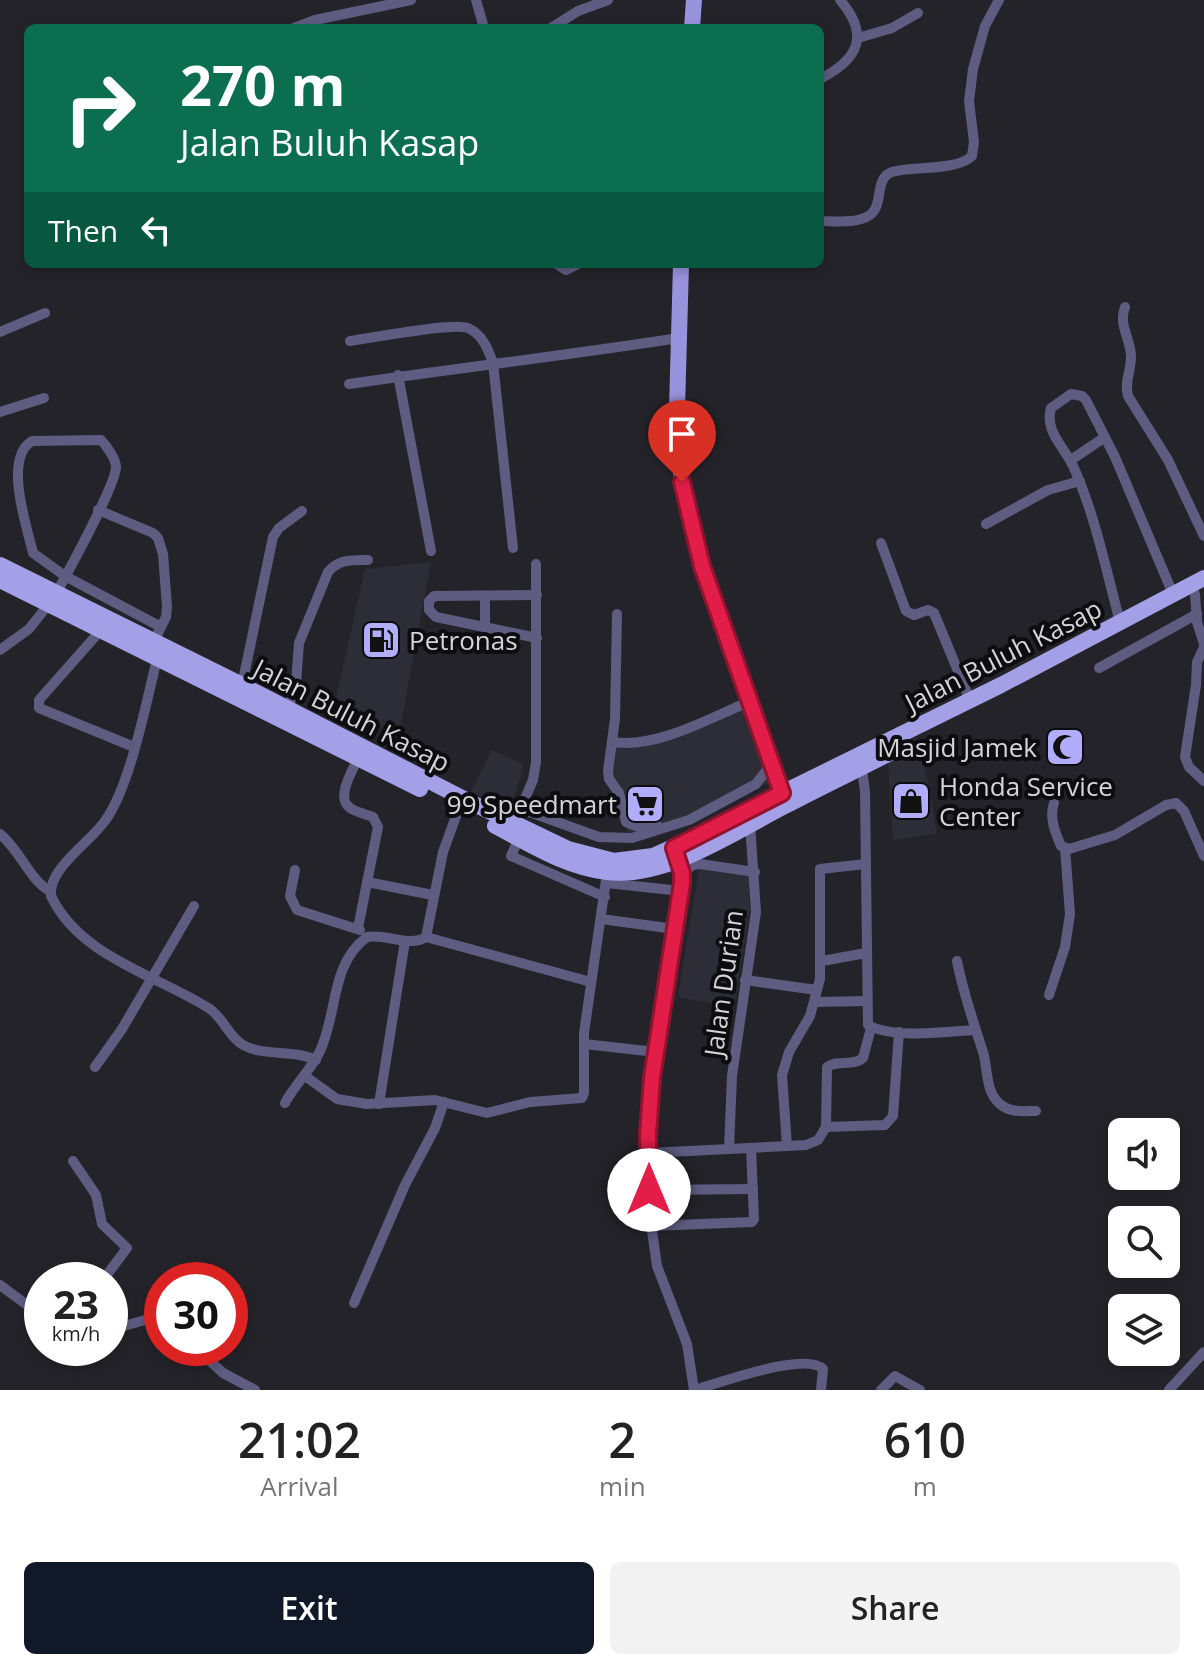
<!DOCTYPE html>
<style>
:root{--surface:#fff;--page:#f2f2f2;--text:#222;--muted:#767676;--accent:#111827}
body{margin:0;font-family:"Open Sans",sans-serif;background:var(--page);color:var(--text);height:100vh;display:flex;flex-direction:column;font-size:30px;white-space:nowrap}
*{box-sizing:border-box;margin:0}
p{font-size:26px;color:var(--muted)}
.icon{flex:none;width:44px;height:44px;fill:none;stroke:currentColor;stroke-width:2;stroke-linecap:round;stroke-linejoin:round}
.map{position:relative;height:1390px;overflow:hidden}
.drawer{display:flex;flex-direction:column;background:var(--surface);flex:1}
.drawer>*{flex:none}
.top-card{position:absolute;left:24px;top:24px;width:800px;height:244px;border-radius:12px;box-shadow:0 4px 12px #0003;background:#0b6e4f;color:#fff;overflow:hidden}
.fabs{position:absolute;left:1108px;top:1118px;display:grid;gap:16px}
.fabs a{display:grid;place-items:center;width:72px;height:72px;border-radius:12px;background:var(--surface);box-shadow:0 4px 12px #0003;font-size:40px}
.speed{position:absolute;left:24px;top:1262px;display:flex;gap:16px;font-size:40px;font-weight:700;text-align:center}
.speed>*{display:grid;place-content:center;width:104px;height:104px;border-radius:50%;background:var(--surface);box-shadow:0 4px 12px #0003;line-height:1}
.speed small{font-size:20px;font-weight:400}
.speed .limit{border:12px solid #d22;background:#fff;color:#111}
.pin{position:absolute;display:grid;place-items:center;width:68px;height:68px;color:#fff;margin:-82px -34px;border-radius:50% 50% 50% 0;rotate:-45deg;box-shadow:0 0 8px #0007}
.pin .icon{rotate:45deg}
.me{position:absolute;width:88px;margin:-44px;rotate:0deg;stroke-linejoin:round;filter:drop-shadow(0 0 6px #0008)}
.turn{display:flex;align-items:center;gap:28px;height:168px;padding:0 24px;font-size:36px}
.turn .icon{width:104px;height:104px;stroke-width:2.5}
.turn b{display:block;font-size:56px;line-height:68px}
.then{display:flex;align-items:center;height:76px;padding:0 24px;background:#0003;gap:16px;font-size:30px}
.eta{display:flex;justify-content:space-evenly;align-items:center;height:136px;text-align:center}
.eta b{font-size:48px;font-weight:600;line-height:56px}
.action{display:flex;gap:16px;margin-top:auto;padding:16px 24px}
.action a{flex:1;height:92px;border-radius:12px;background:var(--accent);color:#fff;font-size:32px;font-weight:600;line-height:92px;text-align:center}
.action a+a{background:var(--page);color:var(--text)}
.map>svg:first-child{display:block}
.built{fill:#2d2d38}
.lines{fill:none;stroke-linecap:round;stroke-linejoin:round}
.minor{stroke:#5e5c80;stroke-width:10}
.primary{stroke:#9893dd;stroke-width:16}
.trunk{stroke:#a4a0e8;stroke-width:16}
.route-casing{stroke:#92132f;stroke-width:20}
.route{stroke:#e11d48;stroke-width:14}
.labels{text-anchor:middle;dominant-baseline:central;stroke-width:8;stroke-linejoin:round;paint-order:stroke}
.poi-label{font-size:26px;fill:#d5d5d9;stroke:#0d0d10;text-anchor:start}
.street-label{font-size:26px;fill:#d5d5d9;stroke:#0d0d10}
</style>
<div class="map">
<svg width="1204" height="1390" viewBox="0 0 1204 1390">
<rect width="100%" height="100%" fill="#242329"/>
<!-- built -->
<g class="built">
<path d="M 431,562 L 399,735 L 334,706 L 365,569 Z"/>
<path d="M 747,699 L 772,781 L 691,823 L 632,840 L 622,820 L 606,752 L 611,738 L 652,738 Z"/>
<path d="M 921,745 L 937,834 L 893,840 L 888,762 Z"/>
<path d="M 492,750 L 524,764 L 511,809 L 471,792 Z"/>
<path d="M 699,869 L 748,876 L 750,910 L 734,1007 L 681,998 L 678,995 Z"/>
</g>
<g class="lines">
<!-- minor -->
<g class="minor">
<path d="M 476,0 L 484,28"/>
<path d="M 294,28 L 315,20 L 411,0"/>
<path d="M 551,28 L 578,11 L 608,0"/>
<path d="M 858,38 L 892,28 L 918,13"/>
<path d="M 820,79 C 859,59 870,35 840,0"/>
<path d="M 820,221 C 835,221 857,224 870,215 C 884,205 874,178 892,172 C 913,166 957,171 972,156 L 974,142 L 969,101 L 973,69 L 985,26 L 999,0"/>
<path d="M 557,264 L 566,270 L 578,264"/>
<path d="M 1125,307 C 1118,325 1131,339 1131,357 C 1131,371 1124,382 1128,396 L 1168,460 L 1204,536"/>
<path d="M 0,332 L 45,313"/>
<path d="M 350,341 C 371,338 454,322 468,328 C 483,335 488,349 493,363 L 513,548"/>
<path d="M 398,375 L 431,551"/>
<path d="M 349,384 C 459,368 569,355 679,338"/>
<path d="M 0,412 L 44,398"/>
<path d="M 1071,460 L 1105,437"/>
<path d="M 98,510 L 153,533 L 158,538 L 163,554 L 167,607 L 166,617 L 154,641"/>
<path d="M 986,524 L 1048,490 L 1080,481"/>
<path d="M 881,543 L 906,611 L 914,615 L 928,610 L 934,613 L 970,700"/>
<path d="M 57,592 C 68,572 116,484 116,467 C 116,459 106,445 101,440 L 32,441 C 3,458 27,527 33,553 L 65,576 L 161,627"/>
<path d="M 1195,594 L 1197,622 L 1204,644"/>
<path d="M 537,595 L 434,596 L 429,601 L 429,610 L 436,617 L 537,638"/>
<path d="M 485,596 L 485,627"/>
<path d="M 617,614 L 615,719 L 608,771 L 609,779 L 619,793 L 626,822 L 636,826 L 658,826"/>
<path d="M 1120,622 C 1106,570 1096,518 1074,468 C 1065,447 1044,432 1051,408 L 1071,394 L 1082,396 L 1086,400 L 1115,457 L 1173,594"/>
<path d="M 101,630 L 39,700 L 39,708 L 134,747"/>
<path d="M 1204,647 L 1197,662 L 1196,685 L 1185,757 L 1189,767 L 1204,781"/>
<path d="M 0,650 L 29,629 L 48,605"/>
<path d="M 157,659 C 146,703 131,782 107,818 C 93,841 48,867 51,896 C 80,957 157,975 210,1009 C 224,1019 229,1037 243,1045 C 265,1057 293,1049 316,1060"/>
<path d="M 1099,668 L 1197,614"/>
<path d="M 242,685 L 273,537 L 279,528 L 302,511"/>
<path d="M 288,709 L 296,683 L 299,643 L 328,572 C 339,559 352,560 368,560"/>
<path d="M 613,742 C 657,749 711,717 751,701"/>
<path d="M 862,768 L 865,792 L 868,1025 C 893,1039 945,1032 974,1030"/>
<path d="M 1054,803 C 1049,818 1055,832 1061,846 L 1069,849 L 1115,835 L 1166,805 L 1176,803 L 1184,811 L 1204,856"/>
<path d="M 521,809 L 599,837 L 632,838 L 689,820 L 756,784 L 772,763"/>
<path d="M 518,815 L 533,780 L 536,762 L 536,564"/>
<path d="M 0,834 C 20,850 31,882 50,891"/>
<path d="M 519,838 L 511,856 L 605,897"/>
<path d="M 677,858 L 682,883 L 652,1078 L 648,1134 L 649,1209 L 657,1266 L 687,1344 L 694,1390"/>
<path d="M 295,870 L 290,896 L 297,910 L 360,930"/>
<path d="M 682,873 L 693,865 L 700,864 L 755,872"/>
<path d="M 367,882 L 433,895"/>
<path d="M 607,883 L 681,891"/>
<path d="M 601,919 L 675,929"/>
<path d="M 358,928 L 378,827 L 373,817 C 366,814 354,812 349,807 C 336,796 353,770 358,758"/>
<path d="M 426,937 L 443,852 L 459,808"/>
<path d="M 822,961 L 866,953"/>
<path d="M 957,961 C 963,992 973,1021 983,1052 C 988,1068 985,1092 1000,1104 C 1010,1113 1023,1111 1036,1111"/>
<path d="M 745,980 L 817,990"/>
<path d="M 1049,995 L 1065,947 L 1070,914 L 1065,848"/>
<path d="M 815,1002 L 866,1001"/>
<path d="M 584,1044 L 656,1052"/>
<path d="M 95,1067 L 122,1029 L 194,906"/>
<path d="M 305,1076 L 337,1099 L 367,1104 L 435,1100 L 487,1113 L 530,1102 L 582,1098 L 584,1093 L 584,1033 L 607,873"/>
<path d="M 285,1103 C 295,1084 311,1070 320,1051 C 338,1013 330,964 367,937 C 386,933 409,948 426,937 L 591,982"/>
<path d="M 379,1104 L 405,941"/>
<path d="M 826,1127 L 827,1067 C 838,1059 853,1067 863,1058 L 871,1028"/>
<path d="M 787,1146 L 782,1075 L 789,1052 L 810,1016 L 820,979 L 820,869 L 866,864"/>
<path d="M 729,1149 L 732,1076 L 756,912 L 750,824"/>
<path d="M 649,1153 L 806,1145 L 818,1140 L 826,1127 L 885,1125 L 893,1116 L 899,1032"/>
<path d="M 73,1161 L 96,1195 L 102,1224 L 127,1248 L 103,1280"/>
<path d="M 649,1190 L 753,1189"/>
<path d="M 651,1226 L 752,1222 L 754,1219 L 751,1148"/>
<path d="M 0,1285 L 42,1316"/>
<path d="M 354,1303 L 405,1185 L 435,1128 L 444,1102"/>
<path d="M 110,1330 L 145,1320 L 162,1323"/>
<path d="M 196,1348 L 223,1373 L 255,1390"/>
<path d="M 694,1390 C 719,1383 806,1351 823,1369 L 821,1390"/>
<path d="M 881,1390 L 895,1376 L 920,1390"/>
<path d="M 1169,1390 L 1204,1352"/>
</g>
<!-- primary -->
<g class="primary">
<path d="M 692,28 L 694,0"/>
<path d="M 681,264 L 677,410 L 682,482 L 702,566 L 786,804"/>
</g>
<!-- trunk -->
<g class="trunk">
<path d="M 0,565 L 242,685 L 470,802 L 568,849 L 614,861 L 653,856 L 724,824 L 782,793 L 1001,685 L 1204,578"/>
<path d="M 0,580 L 420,789"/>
<path d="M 495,826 C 530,844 567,868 607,872 C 665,879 733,833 783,807 C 821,787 859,769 898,749"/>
</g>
</g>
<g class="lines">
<defs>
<path id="route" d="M 649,1190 L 648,1134 L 652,1078 L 682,883 L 682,873 L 674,848 L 782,793 L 702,566 L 682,482"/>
</defs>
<!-- route casing -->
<use href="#route" class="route-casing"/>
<!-- route -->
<use href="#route" class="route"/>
</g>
<!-- icons -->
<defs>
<symbol id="fuel-square" viewBox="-11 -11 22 22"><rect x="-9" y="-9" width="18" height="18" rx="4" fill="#b1adfa" stroke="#0d0d10"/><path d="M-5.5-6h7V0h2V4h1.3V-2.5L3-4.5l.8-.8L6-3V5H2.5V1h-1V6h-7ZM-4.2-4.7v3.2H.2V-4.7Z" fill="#111"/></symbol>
<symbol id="mosque-square" viewBox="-11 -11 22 22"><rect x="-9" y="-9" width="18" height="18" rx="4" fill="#b1adfa" stroke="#0d0d10"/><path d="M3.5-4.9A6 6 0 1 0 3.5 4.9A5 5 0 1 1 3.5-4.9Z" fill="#111"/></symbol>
<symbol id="shop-square" viewBox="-11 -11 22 22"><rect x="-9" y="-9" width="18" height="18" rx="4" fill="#b1adfa" stroke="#0d0d10"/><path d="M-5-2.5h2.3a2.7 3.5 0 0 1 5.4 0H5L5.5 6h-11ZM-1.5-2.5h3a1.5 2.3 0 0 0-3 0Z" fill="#111"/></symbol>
<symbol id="supermarket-square" viewBox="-11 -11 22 22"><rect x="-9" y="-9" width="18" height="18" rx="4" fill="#b1adfa" stroke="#0d0d10"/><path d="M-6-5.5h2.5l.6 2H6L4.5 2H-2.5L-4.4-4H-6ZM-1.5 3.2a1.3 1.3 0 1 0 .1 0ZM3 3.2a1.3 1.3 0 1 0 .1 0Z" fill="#111"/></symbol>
</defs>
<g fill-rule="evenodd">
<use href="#fuel-square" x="359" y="618" width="44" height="44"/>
<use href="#mosque-square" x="1043" y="725" width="44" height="44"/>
<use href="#shop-square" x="889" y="779" width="44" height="44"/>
<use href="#supermarket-square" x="623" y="782" width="44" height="44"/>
</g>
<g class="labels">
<!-- poi labels -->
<g class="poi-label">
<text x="409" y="640">Petronas</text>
<text x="1037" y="747" text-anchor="end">Masjid Jamek</text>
<text x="939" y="786">Honda Service<tspan x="939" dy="30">Center</tspan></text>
<text x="617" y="804" text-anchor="end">99 Speedmart</text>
</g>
<!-- street labels -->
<g class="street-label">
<text transform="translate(1003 655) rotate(-27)">Jalan Buluh Kasap</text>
<text transform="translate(352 715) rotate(27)">Jalan Buluh Kasap</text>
<text transform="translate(723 983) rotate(-82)">Jalan Durian</text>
</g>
</g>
</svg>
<div class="fabs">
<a><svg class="icon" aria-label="sound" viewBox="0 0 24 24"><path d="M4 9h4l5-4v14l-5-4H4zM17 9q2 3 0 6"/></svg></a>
<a><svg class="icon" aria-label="search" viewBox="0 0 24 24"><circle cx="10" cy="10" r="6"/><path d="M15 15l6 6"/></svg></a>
<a><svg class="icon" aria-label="layers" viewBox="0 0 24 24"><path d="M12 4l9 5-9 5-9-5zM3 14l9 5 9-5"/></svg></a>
</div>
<div class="speed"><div>23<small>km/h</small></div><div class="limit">30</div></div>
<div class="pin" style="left:682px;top:482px;background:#d93025"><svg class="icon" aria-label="arrive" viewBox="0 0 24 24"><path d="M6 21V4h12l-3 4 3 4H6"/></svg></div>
<svg class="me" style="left:649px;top:1190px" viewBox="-20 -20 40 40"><circle r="19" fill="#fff"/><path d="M0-13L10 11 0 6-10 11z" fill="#e11d48"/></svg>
<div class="top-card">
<div class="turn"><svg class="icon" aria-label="right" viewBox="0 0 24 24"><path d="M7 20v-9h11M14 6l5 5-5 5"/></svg><div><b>270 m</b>Jalan Buluh Kasap</div></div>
<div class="then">Then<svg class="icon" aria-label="left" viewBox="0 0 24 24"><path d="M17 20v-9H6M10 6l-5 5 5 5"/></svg></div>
</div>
</div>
<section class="drawer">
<div class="eta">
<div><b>21:02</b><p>Arrival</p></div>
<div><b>2</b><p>min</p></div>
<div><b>610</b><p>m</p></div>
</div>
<div class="action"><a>Exit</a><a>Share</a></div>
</section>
